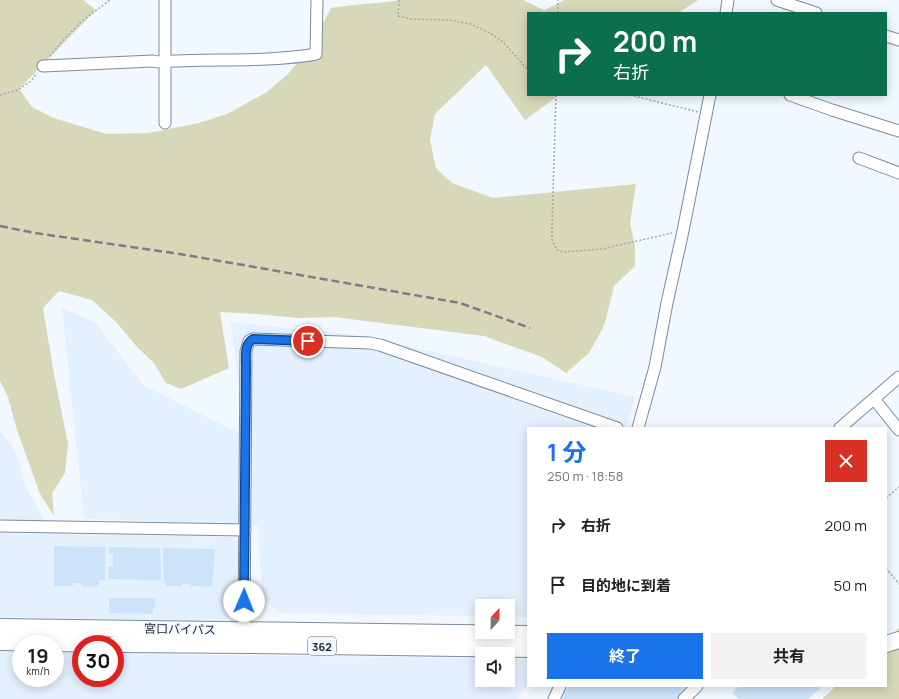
<!DOCTYPE html>
<html lang="ja">
<meta charset="utf-8">
<style>
:root{--surface:#fff;--page:#f2f2f2;--text:#222;--muted:#767676;--accent:#1a73e8}
body{margin:0;font-family:Manrope,"Noto Sans JP",sans-serif;background:var(--page);color:var(--text);height:100vh;display:flex;flex-direction:column;font-size:15px;white-space:nowrap}
*{box-sizing:border-box;margin:0}
p{font-size:13px;color:var(--muted)}
.icon{flex:none;width:22px;height:22px;fill:none;stroke:currentColor;stroke-width:2;stroke-linecap:round;stroke-linejoin:round}
.map{position:relative;flex:1;overflow:hidden}
.panel{position:absolute;left:527px;top:427px;width:360px;height:260px;display:flex;flex-direction:column;background:var(--surface);border-radius:0px;box-shadow:0 2px 10px #0003}
.panel>*{flex:none}
.banner{position:absolute;left:527px;top:12px;width:360px;height:84px;border-radius:0px;box-shadow:0 2px 10px #0003;background:#0b6e4f;color:#fff;overflow:hidden}
.needle{width:26px;rotate:22deg}
.buttons{position:absolute;left:475px;top:599px;display:grid;gap:8px}
.buttons a{display:grid;place-items:center;width:40px;height:40px;border-radius:0px;background:var(--surface);box-shadow:0 2px 10px #0003;font-size:20px}
.speed{position:absolute;left:12px;top:635px;display:flex;gap:8px;font-size:20px;font-weight:700;text-align:center}
.speed>*{display:grid;place-content:center;width:52px;height:52px;border-radius:50%;background:var(--surface);box-shadow:0 2px 10px #0003;line-height:1}
.speed small{font-size:10px;font-weight:400}
.speed .limit{border:6px solid #d22;background:#fff;color:#111}
.pin{position:absolute;display:grid;place-items:center;width:34px;height:34px;color:#fff;margin:-17px;border:2px solid #fff;border-radius:50%;box-shadow:0 1px 4px #0007}
.me{position:absolute;width:44px;margin:-22px;rotate:1deg;stroke-linejoin:round;filter:drop-shadow(0 0 3px #0008)}
.turn{display:flex;align-items:center;gap:14px;height:84px;padding:0 20px;font-size:18px}
.turn .icon{width:52px;height:52px;stroke-width:2.5}
.turn b{display:block;font-size:28px;line-height:34px}
.round{display:grid;place-items:center;flex:none;width:42px;height:42px;border-radius:0px;background:var(--page)}
.head{display:flex;align-items:center;justify-content:space-between;height:68px;padding:0 20px}
h1{font-size:24px;font-weight:700;line-height:30px;color:var(--accent)}
.button{display:flex;gap:8px;margin-top:auto;padding:8px 20px}
.button a{flex:1;height:46px;border-radius:0px;background:var(--accent);color:#fff;font-size:16px;font-weight:700;line-height:46px;text-align:center}
.button a+a{background:var(--page);color:var(--text)}
ul{padding:0;list-style:none}
li{display:flex;align-items:center;gap:12px;height:60px;padding:0 20px}
li div{flex:1}
li b{display:block;font-size:15px}
li em{font-style:normal}
.map>svg:first-child{display:block}
.built{fill:#e3f0fe}
.green{fill:#d7d8b8}
.building{fill:#cde3fa}
.lines{fill:none;stroke-linecap:round;stroke-linejoin:round}
.minor-casing{stroke:#7c8b9b;stroke-width:13}
.highway-casing{stroke:#7c8b9b;stroke-width:18}
.path{stroke:#a1a8af;stroke-width:1.5;stroke-dasharray:2 2;stroke-linecap:butt}
.minor{stroke:#fff;stroke-width:11}
.highway{stroke:#fff;stroke-width:16}
.rail{stroke:#797f86;stroke-width:2.5;stroke-dasharray:8 4;stroke-linecap:butt}
.route-casing{stroke:#114b97;stroke-width:10}
.route{stroke:#1a73e8;stroke-width:7}
.labels{text-anchor:middle;dominant-baseline:central;stroke-width:3.5;stroke-linejoin:round;paint-order:stroke}
.shield{fill:#f1f8ff;stroke:#60666d;stroke-width:1}
.shield-label{font-size:11px;font-weight:bold;fill:#22282e}
.street-label{font-size:12px;fill:#22282e;stroke:#f1f8ff}
</style>
<div class="map">
<svg width="899" height="699" viewBox="0 0 899 699">
<rect width="100%" height="100%" fill="#f1f8ff"/>
<!-- built -->
<g class="built">
<path d="M 62,308 L 96,323 L 143,385 L 245,436 L 231,322 L 363,336 L 635,397 L 626,428 L 528,428 L 528,617 L 508,617 L 508,606 L 482,606 L 482,616 L 279,613 L 262,598 L 258,526 L 128,520 L 84,519 Z"/>
<path d="M 0,432 L 11,444 L 19,461 L 26,487 L 44,520 L 0,520 Z"/>
<path d="M 0,533 L 234,537 L 239,541 L 238,609 L 223,621 L 0,617 Z"/>
<path d="M 0,652 L 21,653 L 21,678 L 55,678 L 55,653 L 81,653 L 81,678 L 115,678 L 115,654 L 482,658 L 482,680 L 508,680 L 508,659 L 528,659 L 528,684 L 517,699 L 0,699 Z"/>
</g>
<!-- green -->
<g class="green">
<path d="M 0,0 L 83,0 L 96,10 L 18,90 L 20,90 L 32,107 L 54,118 L 77,125 L 106,134 L 148,133 L 199,123 L 227,114 L 267,92 L 288,74 L 313,43 L 331,8 C 354,4 377,4 401,0 L 523,0 L 544,10 L 565,0 L 698,0 L 678,13 L 528,13 L 528,95 L 559,95 L 525,120 L 486,65 L 435,114 L 430,140 L 436,168 L 452,183 L 493,198 L 636,184 L 630,223 L 635,246 L 635,266 L 614,286 L 604,326 L 589,353 L 566,373 L 542,357 L 484,336 L 334,317 L 299,318 L 257,314 L 220,312 L 229,368 L 181,389 L 166,383 L 154,363 L 138,348 L 116,322 L 92,300 L 59,291 L 43,308 L 54,374 L 68,444 L 65,473 L 52,493 L 54,516 L 40,494 L 17,430 L 8,397 L 0,381 Z"/>
<path d="M 899,628 L 899,699 L 822,699 L 836,686 L 886,686 L 886,640 Z"/>
</g>
<!-- building -->
<g class="building">
<path d="M 54,546 L 105,547 L 105,580 L 99,580 L 99,587 L 82,586 L 81,583 L 73,583 L 73,586 L 54,586 Z"/>
<path d="M 109,547 L 160,548 L 161,580 L 109,579 L 108,567 L 113,567 L 113,554 L 109,554 Z"/>
<path d="M 163,548 L 215,549 L 212,587 L 191,586 L 190,584 L 182,584 L 182,586 L 166,586 L 165,581 L 164,581 Z"/>
<path d="M 109,598 L 155,598 L 155,608 L 153,608 L 153,614 L 109,613 Z"/>
<path d="M 568,686 L 690,686 L 676,699 L 562,699 Z"/>
<path d="M 739,686 L 823,686 L 808,699 L 739,699 L 732,693 Z"/>
</g>
<g class="lines">
<defs>
<g id="minor">
<path d="M 777,0 L 816,13"/>
<path d="M 726,13 L 728,0"/>
<path d="M 886,36 L 899,40"/>
<path d="M 43,66 L 153,61 L 158,62 C 210,58 264,63 316,54 L 317,0"/>
<path d="M 790,95 L 832,110 L 899,131"/>
<path d="M 165,123 L 165,0"/>
<path d="M 859,158 L 899,173"/>
<path d="M 874,399 L 899,430"/>
<path d="M 638,428 L 655,367 L 667,303 L 683,231 L 710,95"/>
<path d="M 840,428 L 899,377"/>
<path d="M 0,526 L 245,530"/>
<path d="M 244,630 L 246,351 L 249,341 L 253,339 L 370,343 L 380,345 L 617,428"/>
<path d="M 554,699 L 560,686"/>
<path d="M 684,699 L 697,686"/>
</g>
<g id="highway">
<path d="M 0,627 L 528,634"/>
<path d="M 0,642 L 104,644"/>
<path d="M 115,644 L 254,645 L 528,649"/>
<path d="M 886,644 L 899,640"/>
</g>
</defs>
<!-- minor casing -->
<use href="#minor" class="minor-casing"/>
<!-- highway casing -->
<use href="#highway" class="highway-casing"/>
<!-- path -->
<g class="path">
<path d="M 399,0 L 398,16 L 411,19 L 449,20 L 470,24 L 490,33 L 503,42 L 528,70"/>
<path d="M 558,13 L 558,0"/>
<path d="M 50,56 L 66,37 L 82,21 L 110,0"/>
<path d="M 0,95 L 18,90 L 31,81 L 37,73"/>
<path d="M 556,95 L 552,226 L 552,240 L 557,250 L 563,252 L 602,249 L 672,233"/>
<path d="M 630,95 L 698,112"/>
<path d="M 886,498 L 899,487"/>
<path d="M 886,568 L 899,584"/>
</g>
<!-- minor -->
<use href="#minor" class="minor"/>
<!-- highway -->
<use href="#highway" class="highway"/>
<!-- rail -->
<path class="rail" d="M 0,226 L 35,233 L 180,254 L 460,303 L 530,328"/>
</g>
<g class="lines">
<defs>
<path id="route" d="M 244,601 L 246,366 C 246,357 244,344 253,339 L 308,341"/>
</defs>
<!-- route casing -->
<use href="#route" class="route-casing"/>
<!-- route -->
<use href="#route" class="route"/>
</g>
<g class="labels">
<!-- shield labels -->
<rect class="shield" x="308" y="637" width="28" height="18" rx="3"/>
<g class="shield-label">
<text x="322" y="646">362</text>
</g>
<!-- street labels -->
<g class="street-label">
<text transform="translate(180 629) rotate(1)">宮口バイパス</text>
</g>
</g>
</svg>
<div class="buttons">
<a><svg class="needle" viewBox="-14 -14 28 28"><path d="M0-13l5 13h-10z" fill="#e53935"/><path d="M0 13l5-13h-10z" fill="#767676"/></svg></a>
<a><svg class="icon" aria-label="sound" viewBox="0 0 24 24"><path d="M4 9h4l5-4v14l-5-4H4zM17 9q2 3 0 6"/></svg></a>
</div>
<div class="speed"><div>19<small>km/h</small></div><div class="limit">30</div></div>
<div class="pin" style="left:308px;top:341px;background:#d93025"><svg class="icon" aria-label="arrive" viewBox="0 0 24 24"><path d="M6 21V4h12l-3 4 3 4H6"/></svg></div>
<svg class="me" style="left:244px;top:601px" viewBox="-20 -20 40 40"><circle r="19" fill="#fff"/><path d="M0-13L10 11 0 6-10 11z" fill="#1a73e8"/></svg>
<div class="banner">
<div class="turn"><svg class="icon" aria-label="right" viewBox="0 0 24 24"><path d="M7 20v-9h11M14 6l5 5-5 5"/></svg><div><b>200 m</b>右折</div></div>
</div>
<section class="panel">
<div class="head"><div><h1>1 分</h1><p>250 m · 18:58</p></div><a class="round" style="background:#d93025;color:#fff"><svg class="icon" aria-label="close" viewBox="0 0 24 24"><path d="M6 6l12 12M18 6L6 18"/></svg></a></div>
<ul>
<li><svg class="icon" aria-label="right" viewBox="0 0 24 24"><path d="M7 20v-9h11M14 6l5 5-5 5"/></svg><div><b>右折</b></div><em>200 m</em></li>
<li><svg class="icon" aria-label="arrive" viewBox="0 0 24 24"><path d="M6 21V4h12l-3 4 3 4H6"/></svg><div><b>目的地に到着</b></div><em>50 m</em></li>
</ul>
<div class="button"><a>終了</a><a>共有</a></div>
</section>
</div>
